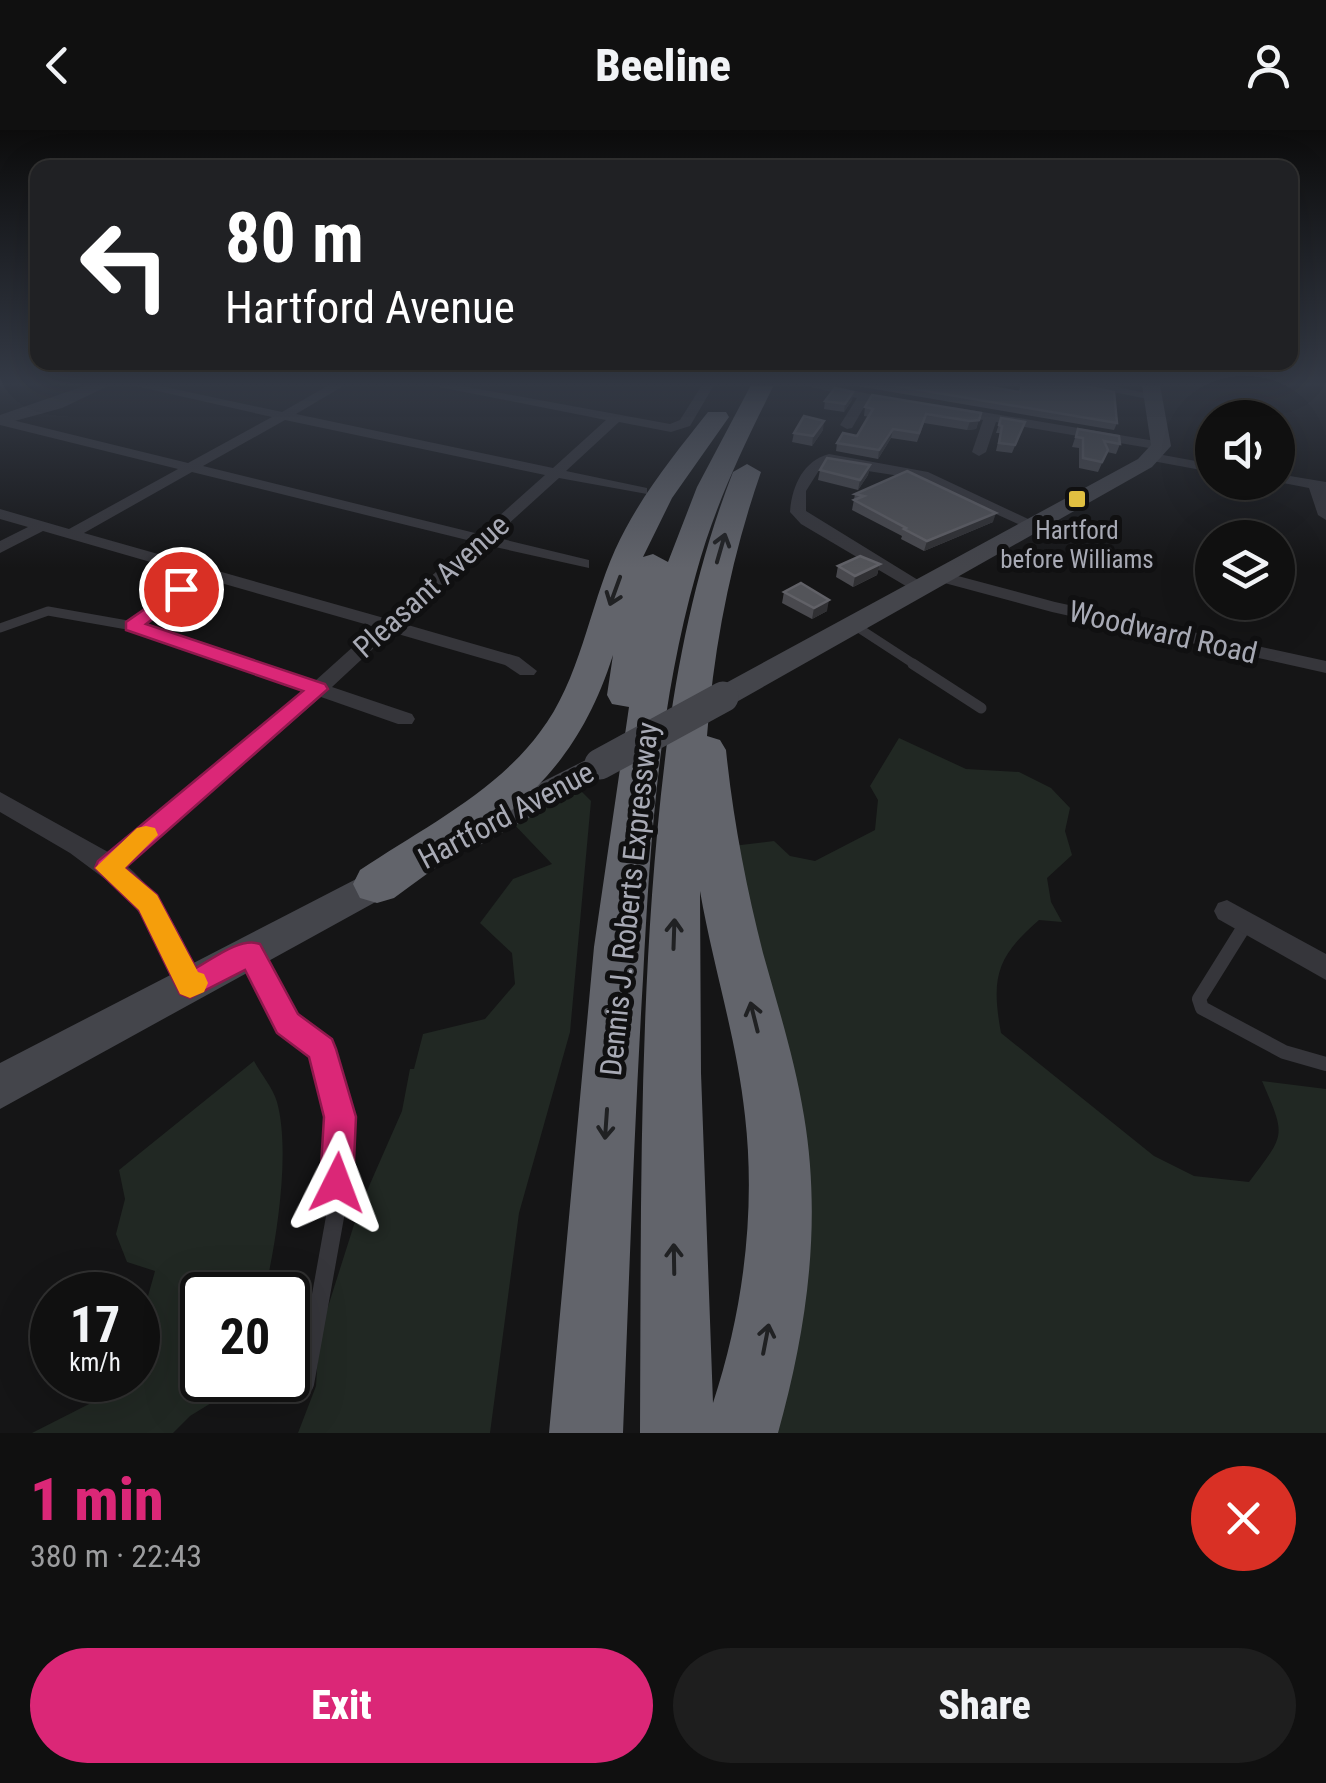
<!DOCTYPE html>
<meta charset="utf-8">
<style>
:root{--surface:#101010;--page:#1e1e1e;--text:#f1f3f6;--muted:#9c9d9f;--line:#303030;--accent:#db2777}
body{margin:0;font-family:"Roboto Condensed",sans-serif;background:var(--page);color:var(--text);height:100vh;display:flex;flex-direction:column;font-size:38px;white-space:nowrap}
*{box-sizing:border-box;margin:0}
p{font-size:32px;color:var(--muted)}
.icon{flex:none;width:55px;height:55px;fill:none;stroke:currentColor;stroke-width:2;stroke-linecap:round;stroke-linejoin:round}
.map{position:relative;height:1303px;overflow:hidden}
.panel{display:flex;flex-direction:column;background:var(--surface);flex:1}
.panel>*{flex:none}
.hud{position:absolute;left:30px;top:30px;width:1268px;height:210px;border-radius:20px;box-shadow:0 10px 40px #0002,0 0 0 2px var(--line);background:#202124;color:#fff;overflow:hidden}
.tools{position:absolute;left:1195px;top:270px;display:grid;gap:20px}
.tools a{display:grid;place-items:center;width:100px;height:100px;border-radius:50%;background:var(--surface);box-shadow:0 10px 40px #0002,0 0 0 2px var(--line);font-size:50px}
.speed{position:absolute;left:30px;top:1142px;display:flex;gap:20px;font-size:50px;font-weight:700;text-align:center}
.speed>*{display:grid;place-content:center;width:130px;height:130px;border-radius:50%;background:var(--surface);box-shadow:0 10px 40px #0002,0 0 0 2px var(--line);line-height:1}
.speed small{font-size:25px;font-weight:400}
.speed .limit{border:5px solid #111;border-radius:15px;background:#fff;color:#111}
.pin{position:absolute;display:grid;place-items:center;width:85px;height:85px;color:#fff;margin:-42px;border:5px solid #fff;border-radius:50%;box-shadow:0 2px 10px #0007}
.me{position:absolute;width:110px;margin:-55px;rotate:3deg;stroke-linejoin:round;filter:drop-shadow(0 0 8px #0008)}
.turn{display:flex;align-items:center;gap:35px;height:210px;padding:0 30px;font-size:45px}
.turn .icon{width:130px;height:130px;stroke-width:2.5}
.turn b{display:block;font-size:70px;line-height:85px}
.round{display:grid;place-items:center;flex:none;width:105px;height:105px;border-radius:52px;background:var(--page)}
.summary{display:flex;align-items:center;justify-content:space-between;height:170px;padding:0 30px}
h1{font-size:60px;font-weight:800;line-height:75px;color:var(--accent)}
.cta{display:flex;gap:20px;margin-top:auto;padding:20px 30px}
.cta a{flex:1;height:115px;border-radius:60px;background:var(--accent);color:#fff;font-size:40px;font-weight:800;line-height:115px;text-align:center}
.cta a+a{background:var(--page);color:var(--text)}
header{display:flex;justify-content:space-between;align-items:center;height:130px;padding:0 30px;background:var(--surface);font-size:45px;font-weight:800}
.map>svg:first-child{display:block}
.green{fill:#212823}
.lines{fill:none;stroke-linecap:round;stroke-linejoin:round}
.service-far3{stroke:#36363b;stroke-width:9}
.service-far2{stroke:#36363b;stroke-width:11}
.service-far1{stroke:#36363b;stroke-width:14}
.service{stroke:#36363b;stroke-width:18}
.minor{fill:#36363b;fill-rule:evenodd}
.tertiary{fill:#36363b;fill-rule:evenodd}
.secondary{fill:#44454b;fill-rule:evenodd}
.motorway{fill:#62646b;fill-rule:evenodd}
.secondary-bridge{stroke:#44454b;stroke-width:31}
.wall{fill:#49494e}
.shaded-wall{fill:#303033}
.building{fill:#535459;stroke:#616167;stroke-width:2.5}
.oneway{stroke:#202123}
.route{fill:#db2777;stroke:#8e194d;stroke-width:2.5}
.slow{fill:#f59e0b}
.poi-dot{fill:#e1c041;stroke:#101011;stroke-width:4}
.labels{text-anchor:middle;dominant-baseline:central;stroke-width:10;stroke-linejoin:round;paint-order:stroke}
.far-poi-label{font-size:25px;fill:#a8aab5;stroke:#101011}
.street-label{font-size:30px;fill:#a8aab5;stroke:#101011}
</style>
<header><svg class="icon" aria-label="back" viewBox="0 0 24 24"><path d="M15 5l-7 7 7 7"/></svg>Beeline<svg class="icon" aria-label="person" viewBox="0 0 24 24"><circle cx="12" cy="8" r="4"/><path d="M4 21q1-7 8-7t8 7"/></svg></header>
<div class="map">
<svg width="1326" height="1303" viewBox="0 0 1326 1303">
<rect width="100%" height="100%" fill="#151516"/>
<!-- green -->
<g class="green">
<path d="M 899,608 L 966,639 L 1019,642 L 1051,658 L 1070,678 L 1065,701 L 1072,725 L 1047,748 L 1051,772 L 1062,792 L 1039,790 C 996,827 991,848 1001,903 L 1154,1026 L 1194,1046 L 1249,1052 C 1286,1003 1286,1007 1262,951 L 1326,959 L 1326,1303 L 755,1303 L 775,1238 L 724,717 L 774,711 L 790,726 L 815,731 L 875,700 L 878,670 L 870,656 Z"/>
<path d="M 573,653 L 591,671 L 570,902 L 519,1083 L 490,1303 L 298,1303 L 316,1256 L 319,1205 L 359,1079 L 402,981 L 410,939 L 414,939 L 423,904 L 485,889 L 515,854 L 512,823 L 480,793 L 513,749 L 552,734 L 509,689 Z"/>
<path d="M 254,931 C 261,944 273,958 277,972 C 291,1023 276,1114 264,1165 L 202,1165 L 202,1250 L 243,1250 L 242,1254 L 190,1286 L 173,1303 L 32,1303 L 95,1271 L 110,1250 L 138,1250 L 138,1202 L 155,1141 L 127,1132 L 116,1104 L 125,1069 L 119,1040 Z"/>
</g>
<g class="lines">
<!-- service-far3 -->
<g class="service-far3">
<path d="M 854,495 L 917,536"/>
<path d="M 0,498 L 48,481 L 133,496"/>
</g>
<!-- service-far2 -->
<path class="service-far2" d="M 913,534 L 981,578"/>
<!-- service-far1 -->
<g class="service-far1">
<path d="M 1247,792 L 1199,869 L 1202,878 L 1284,922 L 1326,934"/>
<path d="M 251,824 L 288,894 L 321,919 L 340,986"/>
</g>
<!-- service -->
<path class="service" d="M 305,1254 L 335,1087 L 339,983"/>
<!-- minor -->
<g class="minor">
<path d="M 131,255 L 156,255 L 282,282 L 329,255 L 345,255 L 296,284 L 553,338 L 606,290 L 429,255 L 457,255 L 670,294 L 680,290 L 702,255 L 714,255 L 690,296 L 671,302 L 619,292 L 566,341 L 647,358 L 647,364 L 559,348 L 494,407 L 589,430 L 589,438 L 486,415 L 401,493 L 519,527 L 537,541 L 534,545 L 520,545 L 505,535 L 391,502 L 332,557 L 412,584 L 415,589 L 412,594 L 398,594 L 321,567 L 127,736 C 165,768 183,810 204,855 L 200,864 L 190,868 L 180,864 L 151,799 L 125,764 L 70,723 L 0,682 L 0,662 L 108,722 L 303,561 L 126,500 L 126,492 L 192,444 L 43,401 L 0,423 L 0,411 L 28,397 L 0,389 L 0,379 L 69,399 L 178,339 L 0,295 L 0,287 L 188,333 L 272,287 ZM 285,290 L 545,345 L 479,404 L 203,336 ZM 192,342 L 471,411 L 384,488 L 84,403 ZM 207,449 L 375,497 L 315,551 L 147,495 Z"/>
<path d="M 803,255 L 830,255 L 908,273 L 902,277 L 868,270 L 852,298 L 847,299 L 840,295 L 857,268 Z"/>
<path d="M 1078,255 L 1109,255 L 1159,266 L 1153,270 Z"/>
<path d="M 953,277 L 1161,312 L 1168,316 L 1161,320 L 996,292 L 986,322 L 979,326 L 972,322 L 983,290 L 948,284 L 948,278 Z"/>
<path d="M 1152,323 L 1212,334 L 1212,342 L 1147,330 L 1147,324 Z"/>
<path d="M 829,324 L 928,342 L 1043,396 L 1029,399 L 919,349 L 823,334 L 806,361 L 806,381 L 931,458 L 928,462 L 916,462 L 801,394 L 790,382 C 792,356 803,331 829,324 Z"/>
<path d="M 1278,344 L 1326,352 L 1326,390 L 1318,385 L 1309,358 L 1278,352 Z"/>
<path d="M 943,442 L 1055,472 L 1326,531 L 1326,543 L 1052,482 L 937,451 L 934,447 Z"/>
<path d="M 1227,770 L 1326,824 L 1326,850 L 1218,789 L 1214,781 L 1218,773 Z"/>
</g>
<!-- tertiary -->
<path class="tertiary" d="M 87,255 L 110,255 L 62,278 L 0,295 L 0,285 Z"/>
<!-- secondary -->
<g class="secondary">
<path d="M 1142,255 L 1160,255 L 1171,316 L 1152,337 L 733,574 L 713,574 L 708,567 L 713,560 L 1138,329 L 1151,315 Z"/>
<path d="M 600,623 L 611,626 L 616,634 L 611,642 L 478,716 L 466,719 L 454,716 L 449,706 L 454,696 Z"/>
<path d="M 397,728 L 410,733 L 415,743 L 410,753 L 0,979 L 0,933 Z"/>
</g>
<!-- motorway -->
<g class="motorway">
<path d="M 751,255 L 774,255 C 743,317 714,377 696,444 C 659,575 650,713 643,849 C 634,1000 629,1152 623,1303 L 549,1303 L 594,817 L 629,577 L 612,574 L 607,565 L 613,525 C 571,657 498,690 394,768 L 377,773 L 360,768 L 353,754 L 360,740 C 421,699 496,662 540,602 C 580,550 589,478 615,420 C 638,369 674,325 708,282 L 726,282 L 729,287 L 672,368 L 643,427 L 653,424 L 668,432 L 697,357 Z"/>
<path d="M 747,334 L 761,342 C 731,428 714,515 707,606 L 720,610 L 726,620 C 733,689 746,756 763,823 C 778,877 795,930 804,986 C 822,1093 807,1199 778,1303 L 640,1303 C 641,1124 639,944 652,765 C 663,619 680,478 733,342 ZM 700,761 C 713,836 737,910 745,986 C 756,1082 743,1182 713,1273 L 701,943 Z"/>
</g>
<!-- secondary-bridge -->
<path class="secondary-bridge" d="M 600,634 L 723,567"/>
</g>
<!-- wall -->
<g class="wall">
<path d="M 851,255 L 981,255 L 1117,293 L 1114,300 Z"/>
<path d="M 853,262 L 852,270 L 844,282 L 824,279 L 825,271 Z"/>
<path d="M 865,277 L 981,283 L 976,299 L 967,300 L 924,293 L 917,312 L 891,308 L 878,329 L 836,321 L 837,313 L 857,306 L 869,287 L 864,286 Z"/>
<path d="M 1001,288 L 1025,292 L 1012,323 L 996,321 L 1000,303 L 996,303 Z"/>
<path d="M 1078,299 L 1120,314 L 1116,324 L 1107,322 L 1098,342 L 1079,338 L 1079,318 L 1072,317 Z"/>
<path d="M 823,300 L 812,316 L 792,312 L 794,303 Z"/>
<path d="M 870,335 L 868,345 L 858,360 L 818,350 L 820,340 Z"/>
<path d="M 855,364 L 993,392 L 924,421 L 901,409 L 902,406 L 852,380 Z"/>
<path d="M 880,434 L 877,445 L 853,457 L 836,447 L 838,436 Z"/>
<path d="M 784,462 L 827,481 L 812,489 L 782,473 Z"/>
</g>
<!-- shaded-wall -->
<g class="shaded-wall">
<path d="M 853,262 L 852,270 L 844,282 L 845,274 Z"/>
<path d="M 979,290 L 976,299 L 967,300 L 970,291 Z"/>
<path d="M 824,291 L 823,300 L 812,316 L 813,306 Z"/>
<path d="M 893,299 L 891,308 L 878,329 L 879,320 Z"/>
<path d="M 870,335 L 868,345 L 858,360 L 860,350 Z"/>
<path d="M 996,383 L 993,392 L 924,421 L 927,411 Z"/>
<path d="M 880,434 L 877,445 L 853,457 L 855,446 Z"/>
<path d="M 829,470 L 827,481 L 812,489 L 814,478 Z"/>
</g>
<!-- building -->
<g class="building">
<path d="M 890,255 L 980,255 L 1020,262 L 1022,255 L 1080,255 L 1114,262 L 1117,293 Z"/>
<path d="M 835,258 L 853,262 L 845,274 L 825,271 Z"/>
<path d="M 872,265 L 981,283 L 979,290 L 970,291 L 926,284 L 919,303 L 893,299 L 879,320 L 837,313 L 843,303 L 857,306 L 873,279 L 865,277 Z"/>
<path d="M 804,286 L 824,291 L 813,306 L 794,303 Z"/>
<path d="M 1001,288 L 1025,292 L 1015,315 L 999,313 L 1002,296 L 999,295 Z"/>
<path d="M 1078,299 L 1119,306 L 1120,314 L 1104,311 L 1108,320 L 1102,332 L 1083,328 L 1083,308 L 1076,307 Z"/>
<path d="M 827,328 L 870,335 L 860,350 L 820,340 Z"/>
<path d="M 907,341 L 996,383 L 927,411 L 904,399 L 906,398 L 854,370 L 864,366 L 855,364 Z"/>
<path d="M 860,426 L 880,434 L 855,446 L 838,436 Z"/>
<path d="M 801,453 L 829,470 L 814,478 L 784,462 Z"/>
</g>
<!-- one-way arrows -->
<defs><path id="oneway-shaft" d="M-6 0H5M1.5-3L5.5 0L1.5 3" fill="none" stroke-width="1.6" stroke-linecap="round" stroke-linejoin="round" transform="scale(2.5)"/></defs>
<g class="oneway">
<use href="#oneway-shaft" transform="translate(721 418) rotate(-74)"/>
<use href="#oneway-shaft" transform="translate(615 461) rotate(110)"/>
<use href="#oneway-shaft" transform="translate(674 804) rotate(-88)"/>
<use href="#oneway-shaft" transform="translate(754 887) rotate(-104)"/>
<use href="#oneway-shaft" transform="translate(606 994) rotate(94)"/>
<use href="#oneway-shaft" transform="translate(674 1129) rotate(-91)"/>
<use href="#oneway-shaft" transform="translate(766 1209) rotate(-79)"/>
</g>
<!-- sky -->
<linearGradient id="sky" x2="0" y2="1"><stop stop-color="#0c0c0c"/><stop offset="0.58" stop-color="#353b47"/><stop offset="1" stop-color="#353b47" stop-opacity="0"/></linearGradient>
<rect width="1326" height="438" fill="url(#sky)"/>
<!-- route -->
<path class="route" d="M 181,454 L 190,459 L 187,463 L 146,494 L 325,554 L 328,559 L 125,738 L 157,765 L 196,838 C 214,828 240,807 260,814 L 298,884 L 332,909 L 336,919 L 356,987 L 353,1053 L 349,1065 L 337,1070 L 325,1065 L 320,1053 L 324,987 L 309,927 L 277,903 L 245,840 L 190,868 L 180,864 L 139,780 L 95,738 L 98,731 L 303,561 L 126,500 L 126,492 Z"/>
<!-- slow -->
<path class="slow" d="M 146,696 L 155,698 L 158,705 L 125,738 L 157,765 L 198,842 L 204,844 L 208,853 L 204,862 L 190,868 L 180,864 L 139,780 L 95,738 L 137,698 Z"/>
<!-- markers -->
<rect class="poi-dot" x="1067" y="359" width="20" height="20" rx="5"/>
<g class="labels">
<!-- far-poi labels -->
<g class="far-poi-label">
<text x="1077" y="400">Hartford<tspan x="1077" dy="29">before Williams</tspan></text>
</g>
<!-- street labels -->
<g class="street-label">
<text transform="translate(431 456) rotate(-42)">Pleasant Avenue</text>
<text transform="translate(1163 502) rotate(13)">Woodward Road</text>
<text transform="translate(506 685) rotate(-28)">Hartford Avenue</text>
<text transform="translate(629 769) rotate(-84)">Dennis J. Roberts Expressway</text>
</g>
</g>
</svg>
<div class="tools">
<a><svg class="icon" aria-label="sound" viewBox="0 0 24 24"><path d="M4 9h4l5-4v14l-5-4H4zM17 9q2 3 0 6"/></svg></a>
<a><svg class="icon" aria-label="layers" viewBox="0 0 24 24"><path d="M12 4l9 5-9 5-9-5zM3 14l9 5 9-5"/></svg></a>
</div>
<div class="speed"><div>17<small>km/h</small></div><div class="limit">20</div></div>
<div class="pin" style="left:181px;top:459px;background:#d93025"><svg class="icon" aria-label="arrive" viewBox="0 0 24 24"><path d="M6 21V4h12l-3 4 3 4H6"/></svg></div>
<svg class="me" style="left:337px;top:1053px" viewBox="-20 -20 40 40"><path d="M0-17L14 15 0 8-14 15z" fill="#db2777" stroke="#fff" stroke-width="4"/></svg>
<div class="hud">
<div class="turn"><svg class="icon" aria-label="left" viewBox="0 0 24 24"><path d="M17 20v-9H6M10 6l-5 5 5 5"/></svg><div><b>80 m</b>Hartford Avenue</div></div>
</div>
</div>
<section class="panel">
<div class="summary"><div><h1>1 min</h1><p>380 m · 22:43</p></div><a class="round" style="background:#d93025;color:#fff"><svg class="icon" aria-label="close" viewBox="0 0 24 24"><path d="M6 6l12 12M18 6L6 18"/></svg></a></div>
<div class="cta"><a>Exit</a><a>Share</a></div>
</section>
